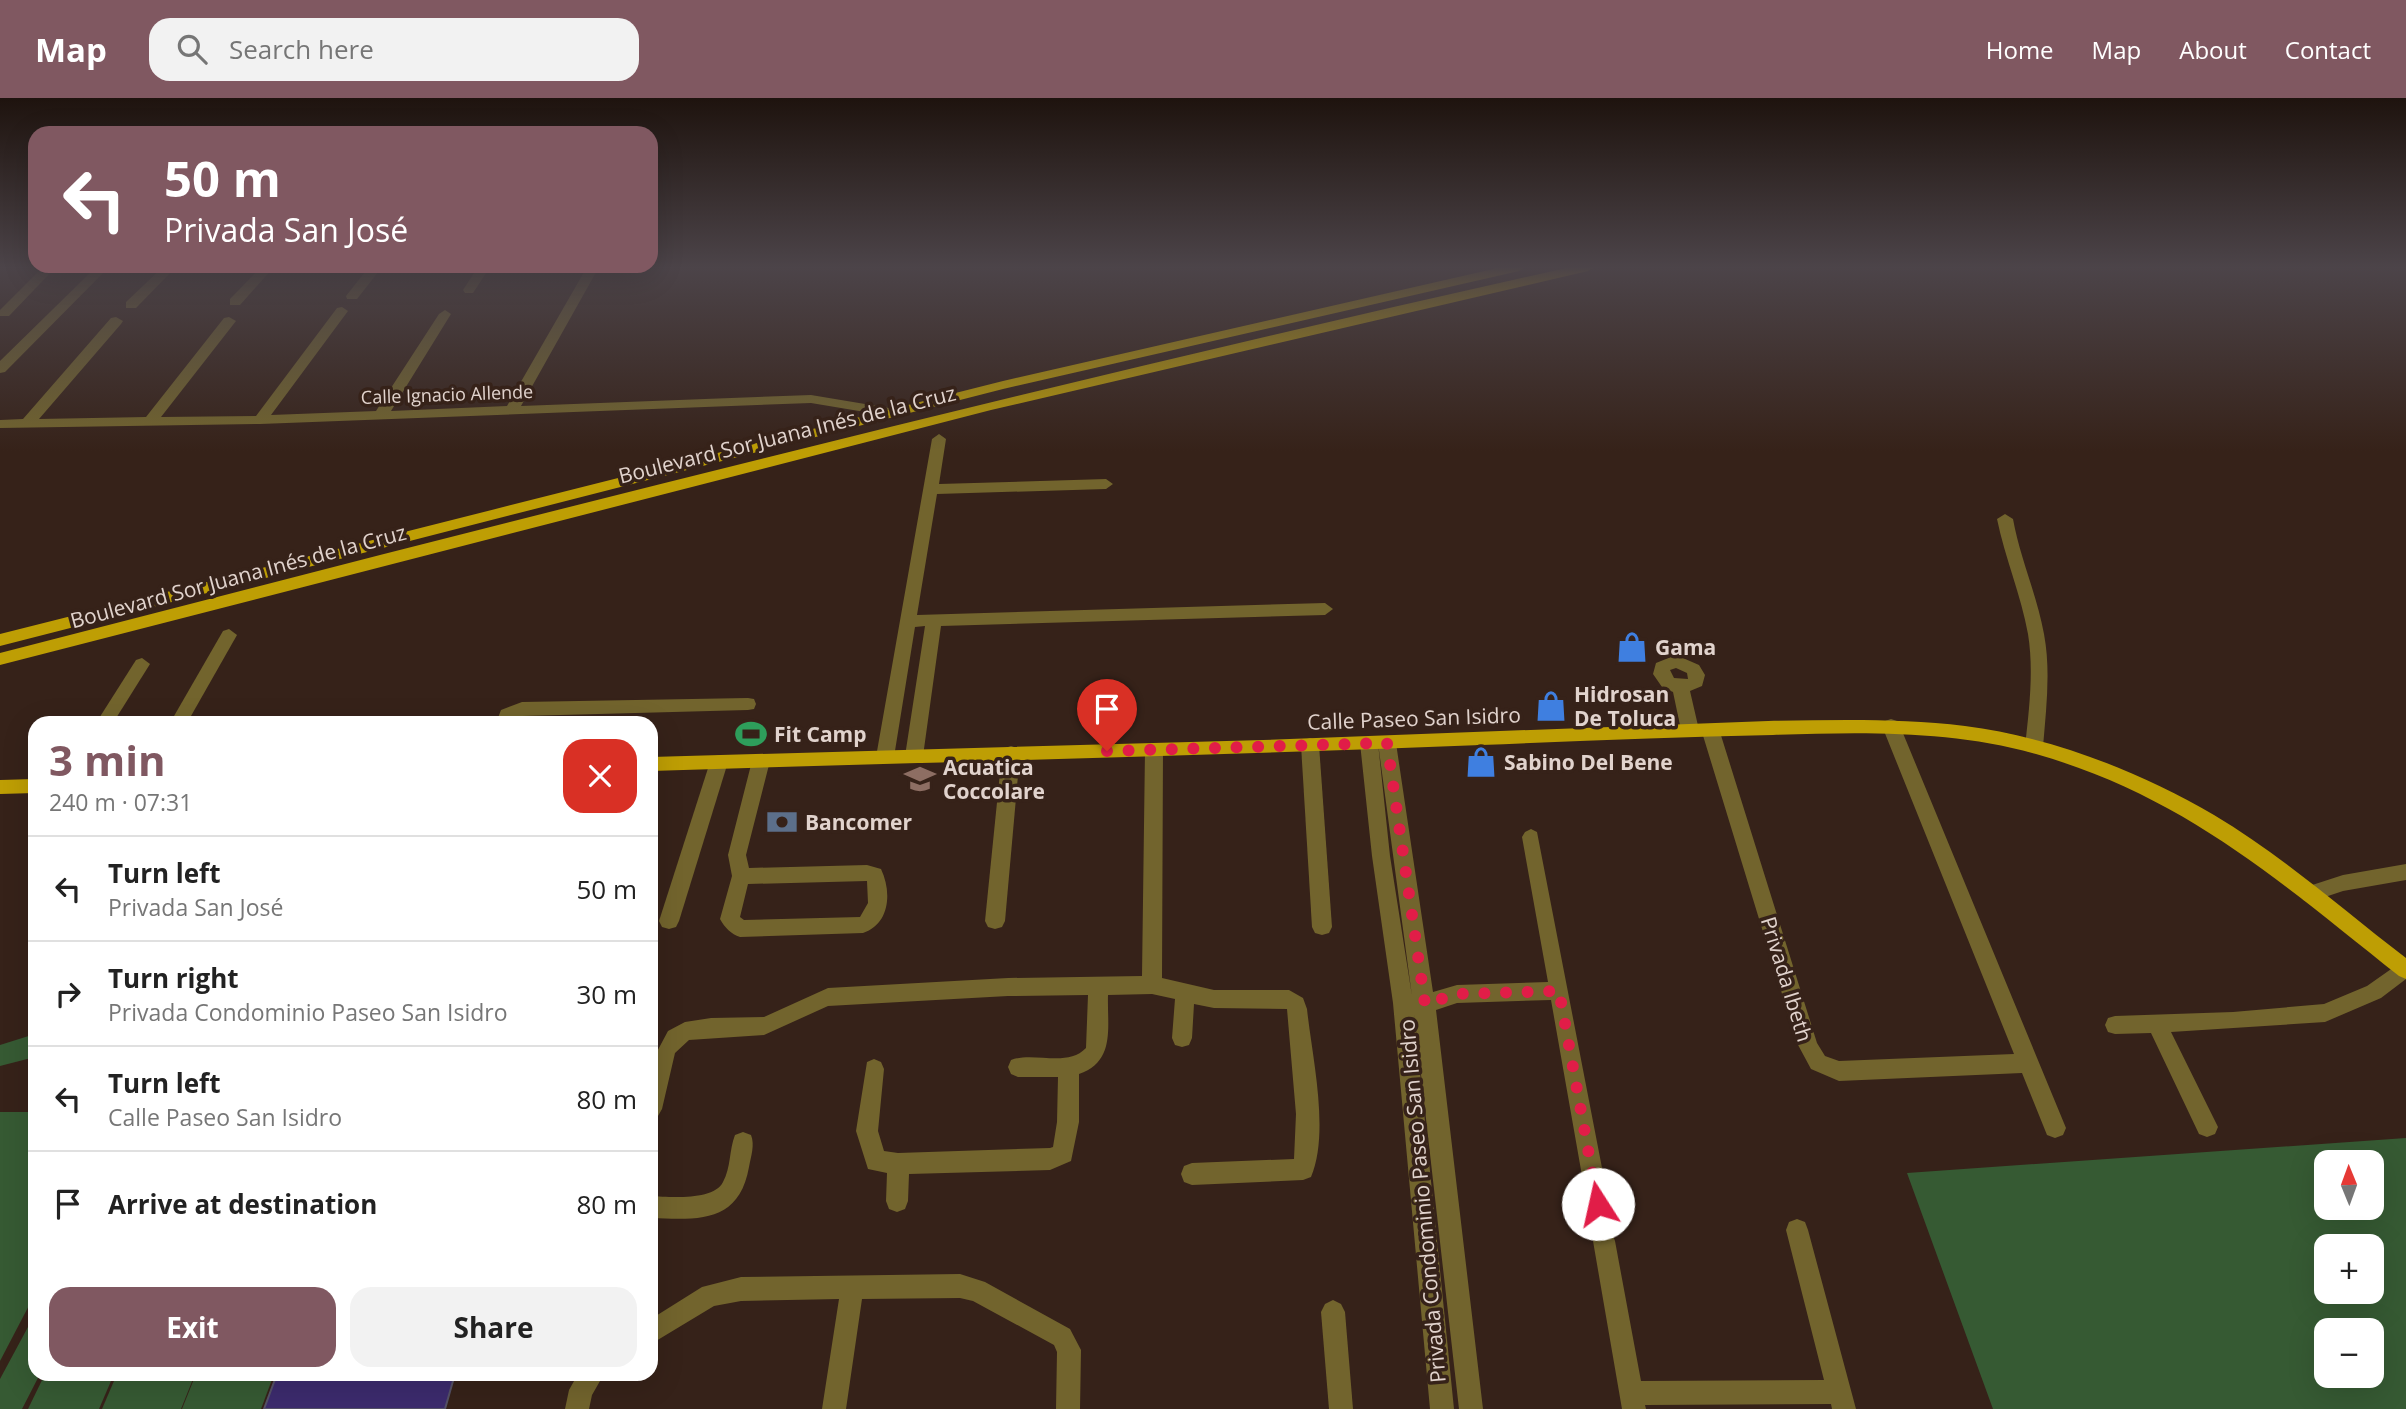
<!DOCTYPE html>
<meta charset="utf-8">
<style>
:root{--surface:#fff;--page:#f2f2f2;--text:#222;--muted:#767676;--line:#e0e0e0;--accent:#805861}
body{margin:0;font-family:"Open Sans",sans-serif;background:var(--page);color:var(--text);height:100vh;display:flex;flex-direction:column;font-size:26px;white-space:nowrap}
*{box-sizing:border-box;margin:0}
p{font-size:23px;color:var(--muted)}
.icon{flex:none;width:38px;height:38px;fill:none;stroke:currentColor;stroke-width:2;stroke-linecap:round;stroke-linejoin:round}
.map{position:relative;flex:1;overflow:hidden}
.sheet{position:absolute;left:28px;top:618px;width:630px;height:665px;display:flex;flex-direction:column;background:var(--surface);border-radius:21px;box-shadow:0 7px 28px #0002}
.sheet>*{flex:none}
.top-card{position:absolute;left:28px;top:28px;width:630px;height:147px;border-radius:21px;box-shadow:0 7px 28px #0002;background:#805861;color:#fff;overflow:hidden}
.needle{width:46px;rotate:359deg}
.fabs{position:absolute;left:2314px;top:1052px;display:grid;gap:14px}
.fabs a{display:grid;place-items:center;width:70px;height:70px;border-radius:14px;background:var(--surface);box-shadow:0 7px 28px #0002;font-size:35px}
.pin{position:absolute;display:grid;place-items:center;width:60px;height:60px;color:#fff;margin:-72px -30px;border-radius:50% 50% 50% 0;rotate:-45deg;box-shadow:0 0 7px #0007}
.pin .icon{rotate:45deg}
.me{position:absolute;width:77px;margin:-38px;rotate:350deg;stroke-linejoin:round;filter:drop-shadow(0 0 5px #0008)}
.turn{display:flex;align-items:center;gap:24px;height:147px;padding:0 21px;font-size:32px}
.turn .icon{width:91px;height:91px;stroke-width:2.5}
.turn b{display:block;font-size:49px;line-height:60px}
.round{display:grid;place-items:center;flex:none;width:74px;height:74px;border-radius:21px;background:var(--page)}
.overview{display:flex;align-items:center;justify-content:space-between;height:119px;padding:0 21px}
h1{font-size:42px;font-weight:700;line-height:52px;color:var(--accent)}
.button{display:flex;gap:14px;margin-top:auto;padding:14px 21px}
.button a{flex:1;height:80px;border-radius:21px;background:var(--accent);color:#fff;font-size:28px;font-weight:700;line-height:80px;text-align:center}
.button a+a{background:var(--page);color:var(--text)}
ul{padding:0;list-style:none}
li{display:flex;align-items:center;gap:21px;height:105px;padding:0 21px;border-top:2px solid var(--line)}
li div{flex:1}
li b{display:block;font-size:26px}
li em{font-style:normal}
header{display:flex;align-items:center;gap:42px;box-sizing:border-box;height:98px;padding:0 35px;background:var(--accent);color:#fff}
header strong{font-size:33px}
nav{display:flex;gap:38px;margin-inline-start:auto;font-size:24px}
.search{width:490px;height:63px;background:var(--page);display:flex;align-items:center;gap:18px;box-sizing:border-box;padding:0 24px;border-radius:21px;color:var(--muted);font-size:26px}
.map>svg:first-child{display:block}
.green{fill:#365a33;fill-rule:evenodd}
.building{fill:#3c2b6d;stroke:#545166;stroke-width:2}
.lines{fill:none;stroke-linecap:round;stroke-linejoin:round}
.minor{fill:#72642d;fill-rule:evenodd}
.major{fill:#be9e04;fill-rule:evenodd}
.route{stroke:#e11d48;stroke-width:12;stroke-dasharray:0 21.6}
.labels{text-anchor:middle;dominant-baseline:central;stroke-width:7;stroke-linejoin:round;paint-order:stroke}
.far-street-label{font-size:18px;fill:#e1d3cd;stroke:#362219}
.street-label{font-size:21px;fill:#e1d3cd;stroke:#362219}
.poi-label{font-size:21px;font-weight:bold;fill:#e1d3cd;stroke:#362219;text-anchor:start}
</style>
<header>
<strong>Map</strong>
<div class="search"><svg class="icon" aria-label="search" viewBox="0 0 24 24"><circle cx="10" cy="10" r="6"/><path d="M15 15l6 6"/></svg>Search here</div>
<nav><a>Home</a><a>Map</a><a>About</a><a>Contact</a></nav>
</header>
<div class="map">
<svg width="2406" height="1311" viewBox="0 0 2406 1311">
<rect width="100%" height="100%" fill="#362219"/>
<!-- green -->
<g class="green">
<path d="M 35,936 L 35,959 L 0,968 L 0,947 Z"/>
<path d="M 0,1014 L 35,1014 L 35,1196 L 0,1263 Z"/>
<path d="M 2406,1040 L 2406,1311 L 1993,1311 L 1907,1075 ZM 2326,1064 L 2371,1064 L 2371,1110 L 2326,1110 ZM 2371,1148 L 2371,1194 L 2326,1194 L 2326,1148 ZM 2371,1232 L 2371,1278 L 2326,1278 L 2326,1232 Z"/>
<path d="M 35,1216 L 35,1276 L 40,1276 L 22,1311 L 0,1311 L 0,1281 Z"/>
<path d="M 45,1276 L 114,1276 L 99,1311 L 28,1311 Z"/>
<path d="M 117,1276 L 195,1276 L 181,1311 L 102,1311 Z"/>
<path d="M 196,1276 L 274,1276 L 261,1311 L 182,1311 Z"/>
</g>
<!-- building -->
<path class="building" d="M 277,1276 L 455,1276 L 445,1311 L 264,1311 Z"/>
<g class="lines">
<!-- minor -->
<g class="minor">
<path d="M 43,169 L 56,169 L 9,218 L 0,218 L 0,212 Z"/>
<path d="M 96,169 L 109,169 L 5,274 L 0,275 L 0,263 Z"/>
<path d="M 163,169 L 176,169 L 136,210 L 126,210 L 126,204 Z"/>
<path d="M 261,169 L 274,169 L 240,207 L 230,207 L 230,201 Z"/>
<path d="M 369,169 L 382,169 L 357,201 L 347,201 L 346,198 Z"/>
<path d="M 478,169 L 490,169 L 473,195 L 465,195 L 463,192 Z"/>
<path d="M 587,169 L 599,169 L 521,308 L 811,297 L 895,311 L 902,315 L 895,319 L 811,305 L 260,326 L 0,330 L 0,322 L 23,321 L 111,220 L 116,219 L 123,223 L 121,226 L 39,321 L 146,319 L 224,220 L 229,219 L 236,223 L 161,319 L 256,318 L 337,210 L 342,209 L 348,213 L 271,317 L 376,313 L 439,216 L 445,212 L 451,216 L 391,313 L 507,308 Z"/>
<path d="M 939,336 L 946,341 L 939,386 L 1106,381 L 1113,386 L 1106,391 L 937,396 L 917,517 L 1325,505 L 1333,511 L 1325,517 L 941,528 L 923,658 L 920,663 L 908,663 L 905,658 L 925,528 L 915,529 L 894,659 L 891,664 L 879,664 L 876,659 L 932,341 Z"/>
<path d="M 2005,416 L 2013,421 C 2020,460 2037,497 2044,536 C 2051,573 2046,612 2043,649 L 2040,654 L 2028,654 L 2025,649 C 2029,612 2034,573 2028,536 C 2021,497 2005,460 1997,421 Z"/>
<path d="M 229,531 L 237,537 L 187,625 L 170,625 L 223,533 Z"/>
<path d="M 1676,557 L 1699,567 L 1705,577 L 1702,588 L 1690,593 L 1699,632 L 1696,637 L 1684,637 L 1681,632 L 1673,594 L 1662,589 L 1653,576 L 1656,565 ZM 1676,570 L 1687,575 L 1688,581 L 1674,580 L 1670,572 Z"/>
<path d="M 142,560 L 150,566 L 113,625 L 96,625 L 136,562 Z"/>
<path d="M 748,600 L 754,601 L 756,606 L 754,611 L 748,612 L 523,618 L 514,621 L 513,625 L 496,625 L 501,612 L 522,604 Z"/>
<path d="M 1891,621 L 1897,623 L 1900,628 L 2066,1030 L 2063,1037 L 2055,1040 L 2047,1037 L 2022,975 L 1839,983 L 1811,971 L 1797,945 L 1701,631 L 1704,626 L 1716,626 L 1719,631 L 1817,945 L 1825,958 L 1839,963 L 2014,956 L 1882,628 L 1885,623 Z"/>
<path d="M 1369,638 L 1375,640 L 1378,645 L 1390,758 L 1412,898 L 1378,645 L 1381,640 L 1393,640 L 1396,645 L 1433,894 L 1457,887 L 1548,884 L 1522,739 L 1525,734 L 1531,731 L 1537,734 L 1609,1106 L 1606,1114 L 1598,1117 L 1590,1114 L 1587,1106 L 1551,902 L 1457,905 L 1436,912 L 1483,1311 L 1459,1311 L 1414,915 L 1454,1311 L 1430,1311 L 1393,905 L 1372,758 L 1360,645 L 1363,640 Z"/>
<path d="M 1310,640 L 1316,642 L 1319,647 L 1332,829 L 1329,835 L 1322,837 L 1315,835 L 1312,829 L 1301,647 L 1304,642 Z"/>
<path d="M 1154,645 L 1160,647 L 1163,652 L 1162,880 L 1214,892 L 1289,892 L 1303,900 L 1307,911 C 1312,959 1330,1034 1311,1079 L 1303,1082 L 1192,1087 L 1184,1084 L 1181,1076 L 1184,1068 L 1192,1065 L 1294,1061 L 1296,1016 L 1287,911 L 1214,910 L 1194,906 L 1192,940 L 1189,947 L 1182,949 L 1175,947 L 1172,940 L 1175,901 L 1152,896 L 1108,897 C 1107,929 1116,963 1079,976 L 1079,1024 L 1071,1063 L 1050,1072 L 909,1076 L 908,1103 L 905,1111 L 897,1114 L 889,1111 L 886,1103 L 887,1075 L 868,1071 L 856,1033 L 867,964 L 874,961 L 881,964 L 884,971 L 878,1033 L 884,1053 L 898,1055 L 1050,1050 L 1053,1049 L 1057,1024 L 1058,979 L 1018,979 L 1011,976 L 1008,969 L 1011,962 C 1034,953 1067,970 1086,950 L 1088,897 L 1008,898 L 828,908 L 764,937 L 689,942 L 675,955 L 662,1011 L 658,1018 L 651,1021 L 652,963 L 668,933 L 685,924 L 711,920 L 764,919 L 828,890 L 1008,880 L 1142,878 L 1145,652 L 1148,647 Z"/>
<path d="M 1011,648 L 1017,650 L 1020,655 L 1005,823 L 1002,829 L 995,831 L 988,829 L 985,823 L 1002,655 L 1005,650 Z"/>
<path d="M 761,656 L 767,658 L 770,663 L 746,757 L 749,770 L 867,767 L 881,771 C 892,794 890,826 863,835 L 740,839 C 731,836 725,830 720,821 L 732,778 L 728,757 L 752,663 L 755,658 ZM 867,783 L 868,805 L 860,819 L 744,822 L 740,819 L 748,786 Z"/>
<path d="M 719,657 L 725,659 L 728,664 L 679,823 L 676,829 L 669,831 L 662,829 L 659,823 L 710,664 L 713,659 Z"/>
<path d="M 2406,766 L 2406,782 L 2343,793 L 2310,804 L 2303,802 L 2301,796 L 2303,790 L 2343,777 Z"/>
<path d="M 2404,862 L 2406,881 L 2381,900 L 2325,924 L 2171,934 L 2218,1029 L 2215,1036 L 2207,1039 L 2199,1036 L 2151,935 L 2115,936 L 2108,934 L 2105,927 L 2108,920 L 2115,918 L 2233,914 L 2324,906 L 2367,888 Z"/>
<path d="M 743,1034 L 751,1037 C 755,1047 751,1058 749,1069 C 739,1125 699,1122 651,1120 L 651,1098 C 669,1099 714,1103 723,1084 C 731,1070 729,1052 735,1037 Z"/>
<path d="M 1797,1121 L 1805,1124 L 1808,1132 L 1856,1311 L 1832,1311 L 1831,1306 L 1645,1307 L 1646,1311 L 1622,1311 L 1593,1143 L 1596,1135 L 1604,1132 L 1612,1135 L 1615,1143 L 1641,1283 L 1824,1282 L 1786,1132 L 1789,1124 Z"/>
<path d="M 960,1176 L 985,1184 L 1070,1231 L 1081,1252 L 1080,1311 L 1056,1311 L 1057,1254 L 1054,1247 L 973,1203 L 960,1200 L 862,1201 L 846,1311 L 822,1311 L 839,1201 L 741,1203 L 714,1208 L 651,1246 L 651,1221 L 702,1189 L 741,1179 Z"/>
<path d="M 1333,1202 L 1341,1206 L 1345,1214 L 1353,1311 L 1329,1311 L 1321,1214 L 1325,1206 Z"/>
<path d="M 578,1276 L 604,1276 L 592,1297 L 589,1311 L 565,1311 L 569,1292 Z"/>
</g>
<!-- major -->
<g class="major">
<path d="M 1502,169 L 1525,169 L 1519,173 L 1003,291 L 0,548 L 0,536 L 1003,283 Z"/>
<path d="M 1571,169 L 1594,169 L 1588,173 L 991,312 L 0,567 L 0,555 C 522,420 1044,286 1571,169 Z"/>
<path d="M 1768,623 C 1834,622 1899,620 1965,628 C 2051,639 2139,673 2214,717 C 2283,758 2343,812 2406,860 L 2406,881 L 2399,878 C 2280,784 2186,699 2036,656 C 1951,632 1861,634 1773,637 C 1676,639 1579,643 1481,647 C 1205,658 928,664 651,673 L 651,659 L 1263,642 Z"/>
<path d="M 35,681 L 35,695 L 0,696 L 0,682 Z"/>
</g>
</g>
<!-- sky -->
<linearGradient id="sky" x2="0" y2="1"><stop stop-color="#1e130e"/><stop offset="0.48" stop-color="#4c4449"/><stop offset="1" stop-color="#4c4449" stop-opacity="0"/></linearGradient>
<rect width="2406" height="353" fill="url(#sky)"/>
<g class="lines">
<!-- route -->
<path class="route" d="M 1107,653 L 1387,645 L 1425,906 L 1457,896 L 1559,893 L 1598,1106"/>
</g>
<!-- icons -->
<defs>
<symbol id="shop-bare" viewBox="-9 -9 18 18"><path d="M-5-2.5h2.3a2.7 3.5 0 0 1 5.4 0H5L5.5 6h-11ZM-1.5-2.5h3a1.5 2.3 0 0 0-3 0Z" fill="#3f7fe0" stroke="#362219" stroke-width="2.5" paint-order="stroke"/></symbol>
<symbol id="stadium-bare" viewBox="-9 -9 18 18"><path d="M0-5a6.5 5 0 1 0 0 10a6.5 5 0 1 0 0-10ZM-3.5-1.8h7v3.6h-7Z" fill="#2e9e5b" stroke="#362219" stroke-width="2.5" paint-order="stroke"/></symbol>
<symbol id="school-bare" viewBox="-9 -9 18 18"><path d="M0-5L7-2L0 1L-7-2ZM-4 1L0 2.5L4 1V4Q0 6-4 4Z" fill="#8d6e63" stroke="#362219" stroke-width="2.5" paint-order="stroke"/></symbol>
<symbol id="bank-bare" viewBox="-9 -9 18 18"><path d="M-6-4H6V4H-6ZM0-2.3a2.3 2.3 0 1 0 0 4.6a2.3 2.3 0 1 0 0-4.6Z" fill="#5c6f8a" stroke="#362219" stroke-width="2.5" paint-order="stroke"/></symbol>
</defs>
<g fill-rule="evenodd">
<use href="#shop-bare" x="1610" y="527" width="44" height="44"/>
<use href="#shop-bare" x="1529" y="586" width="44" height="44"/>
<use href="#stadium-bare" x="729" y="614" width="44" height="44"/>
<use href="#shop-bare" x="1459" y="642" width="44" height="44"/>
<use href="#school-bare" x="898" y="659" width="44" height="44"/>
<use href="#bank-bare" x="760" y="702" width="44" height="44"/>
</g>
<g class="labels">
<!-- far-street labels -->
<g class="far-street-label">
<text transform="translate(447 296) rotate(-2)">Calle Ignacio Allende</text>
</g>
<!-- street labels -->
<g class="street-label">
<text transform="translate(787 336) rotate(-14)">Boulevard Sor Juana Inés de la Cruz</text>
<text transform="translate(238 478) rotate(-15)">Boulevard Sor Juana Inés de la Cruz</text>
<text transform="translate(1414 620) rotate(-2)">Calle Paseo San Isidro</text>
<text transform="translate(1787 881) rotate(73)">Privada Ibeth</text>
<text transform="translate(1422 1103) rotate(-95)">Privada Condominio Paseo San Isidro</text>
</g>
<!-- poi labels -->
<g class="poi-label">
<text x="1655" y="549">Gama</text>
<text x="1574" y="596">Hidrosan<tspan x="1574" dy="24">De Toluca</tspan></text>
<text x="774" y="636">Fit Camp</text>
<text x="1504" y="664">Sabino Del Bene</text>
<text x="943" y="669">Acuatica<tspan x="943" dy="24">Coccolare</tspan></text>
<text x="805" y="724">Bancomer</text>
</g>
</g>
</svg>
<div class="fabs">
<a><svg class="needle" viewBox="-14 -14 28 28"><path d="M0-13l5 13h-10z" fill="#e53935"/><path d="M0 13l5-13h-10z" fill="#767676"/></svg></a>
<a>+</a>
<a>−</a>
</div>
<div class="pin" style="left:1107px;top:653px;background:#d93025"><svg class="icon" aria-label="arrive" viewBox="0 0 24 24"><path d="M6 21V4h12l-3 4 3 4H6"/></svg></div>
<svg class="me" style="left:1598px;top:1106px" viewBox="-20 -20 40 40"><circle r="19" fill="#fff"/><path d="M0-13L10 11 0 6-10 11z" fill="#e11d48"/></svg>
<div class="top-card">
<div class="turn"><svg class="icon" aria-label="left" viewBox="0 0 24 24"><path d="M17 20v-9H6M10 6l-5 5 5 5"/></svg><div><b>50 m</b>Privada San José</div></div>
</div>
<section class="sheet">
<div class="overview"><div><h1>3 min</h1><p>240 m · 07:31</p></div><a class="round" style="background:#d93025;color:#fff"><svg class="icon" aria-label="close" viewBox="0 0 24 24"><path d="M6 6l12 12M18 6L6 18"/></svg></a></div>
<ul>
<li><svg class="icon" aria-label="left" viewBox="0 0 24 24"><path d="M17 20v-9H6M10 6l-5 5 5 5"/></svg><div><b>Turn left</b><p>Privada San José</p></div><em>50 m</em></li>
<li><svg class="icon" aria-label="right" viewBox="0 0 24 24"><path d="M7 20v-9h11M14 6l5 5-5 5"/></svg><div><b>Turn right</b><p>Privada Condominio Paseo San Isidro</p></div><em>30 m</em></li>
<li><svg class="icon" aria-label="left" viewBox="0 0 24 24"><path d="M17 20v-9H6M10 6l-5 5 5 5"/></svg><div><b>Turn left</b><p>Calle Paseo San Isidro</p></div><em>80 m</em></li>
<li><svg class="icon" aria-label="arrive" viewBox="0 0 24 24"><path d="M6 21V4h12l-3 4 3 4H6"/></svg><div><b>Arrive at destination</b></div><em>80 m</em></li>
</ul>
<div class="button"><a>Exit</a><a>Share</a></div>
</section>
</div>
